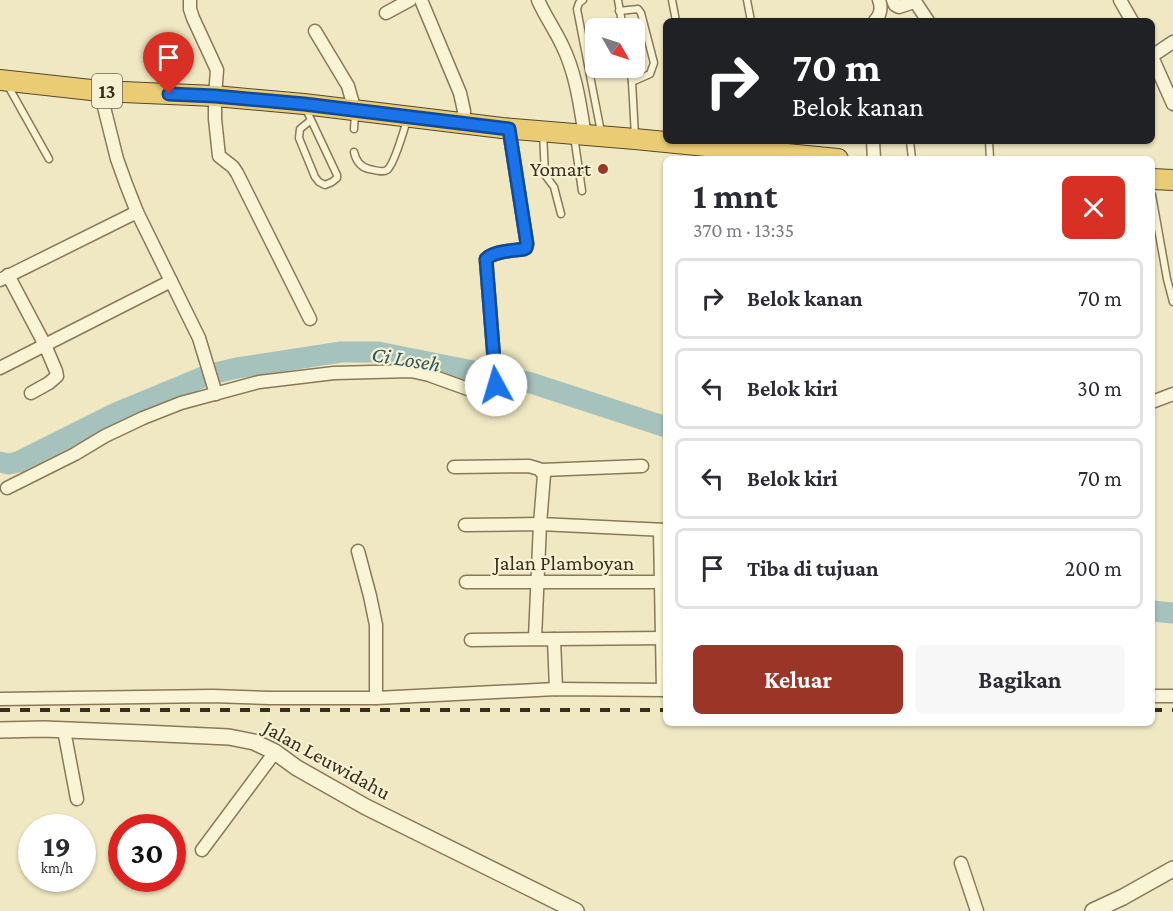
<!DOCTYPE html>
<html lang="id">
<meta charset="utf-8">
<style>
:root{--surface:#fff;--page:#f7f7f7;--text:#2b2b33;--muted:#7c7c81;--line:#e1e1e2;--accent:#9a3527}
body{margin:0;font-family:"Crimson Pro",serif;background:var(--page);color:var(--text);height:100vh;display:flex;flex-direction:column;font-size:22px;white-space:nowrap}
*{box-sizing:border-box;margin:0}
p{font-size:20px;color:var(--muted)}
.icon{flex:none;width:33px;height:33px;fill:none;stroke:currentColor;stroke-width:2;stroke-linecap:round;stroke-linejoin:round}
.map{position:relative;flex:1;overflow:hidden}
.side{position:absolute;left:663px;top:156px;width:492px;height:570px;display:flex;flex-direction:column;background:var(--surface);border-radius:9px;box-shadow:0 2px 4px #0004}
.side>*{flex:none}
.banner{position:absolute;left:663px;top:18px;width:492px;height:126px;border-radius:9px;box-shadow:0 2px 4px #0004;background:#202124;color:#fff;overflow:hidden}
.needle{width:39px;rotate:129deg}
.controls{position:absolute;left:585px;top:18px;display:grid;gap:12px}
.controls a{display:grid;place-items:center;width:60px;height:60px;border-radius:9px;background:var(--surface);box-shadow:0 2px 4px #0004;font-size:30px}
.speed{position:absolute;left:18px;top:814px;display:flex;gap:12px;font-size:30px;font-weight:700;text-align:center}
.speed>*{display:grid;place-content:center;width:78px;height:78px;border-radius:50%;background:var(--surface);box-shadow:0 2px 4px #0004;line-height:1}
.speed small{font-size:15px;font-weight:400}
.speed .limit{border:9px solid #d22;background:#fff;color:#111}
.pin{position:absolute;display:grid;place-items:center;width:51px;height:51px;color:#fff;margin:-62px -26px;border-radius:50% 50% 50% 0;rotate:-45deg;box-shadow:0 0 6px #0007}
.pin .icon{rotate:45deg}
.me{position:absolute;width:66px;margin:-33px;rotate:354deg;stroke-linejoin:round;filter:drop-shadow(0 0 4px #0008)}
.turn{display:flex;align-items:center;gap:21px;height:126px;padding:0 30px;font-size:27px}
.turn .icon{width:78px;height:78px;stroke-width:2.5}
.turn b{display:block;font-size:42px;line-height:51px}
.round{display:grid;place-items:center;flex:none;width:63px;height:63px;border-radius:9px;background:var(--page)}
.headline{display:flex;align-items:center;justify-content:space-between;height:102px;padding:0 30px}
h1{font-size:36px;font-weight:700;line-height:45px}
.primary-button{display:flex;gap:12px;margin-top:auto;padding:12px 30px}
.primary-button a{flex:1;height:69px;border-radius:9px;background:var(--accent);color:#fff;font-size:24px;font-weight:700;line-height:69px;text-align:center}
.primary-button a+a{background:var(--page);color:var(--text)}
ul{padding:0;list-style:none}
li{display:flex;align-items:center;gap:18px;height:81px;margin:0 12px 9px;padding:0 18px;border:3px solid var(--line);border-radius:9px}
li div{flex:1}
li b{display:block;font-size:22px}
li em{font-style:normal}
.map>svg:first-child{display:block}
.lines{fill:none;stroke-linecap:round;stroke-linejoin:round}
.river{stroke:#a5c2bd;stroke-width:21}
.service-casing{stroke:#8a7959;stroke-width:9}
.minor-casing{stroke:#8a7959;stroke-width:15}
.tertiary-casing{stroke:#8a7959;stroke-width:18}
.trunk-casing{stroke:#57462d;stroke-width:22}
.service{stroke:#faf4d6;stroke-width:6}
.minor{stroke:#faf4d6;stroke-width:12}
.tertiary{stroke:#faf4d6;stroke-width:15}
.trunk{stroke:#eacc75;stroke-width:20}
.rail{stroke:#392e1d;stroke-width:4;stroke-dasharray:10 10;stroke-linecap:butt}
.route-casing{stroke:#114b97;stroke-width:15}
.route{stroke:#1a73e8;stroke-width:10}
.poi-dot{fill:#9a3527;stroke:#f6f1d2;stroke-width:2}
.labels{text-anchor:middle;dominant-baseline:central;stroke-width:4.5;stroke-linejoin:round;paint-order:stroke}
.shield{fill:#f6f1d2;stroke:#726853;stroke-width:1.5}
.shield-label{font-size:20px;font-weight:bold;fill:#392e1d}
.poi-label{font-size:21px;fill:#392e1d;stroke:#f6f1d2;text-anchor:end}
.street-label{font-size:21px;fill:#392e1d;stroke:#f6f1d2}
.water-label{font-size:22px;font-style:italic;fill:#2c5659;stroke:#f6f1d2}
</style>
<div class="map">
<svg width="1173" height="911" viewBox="0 0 1173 911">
<rect width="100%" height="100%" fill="#efe8c2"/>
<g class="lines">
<!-- river -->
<g class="river">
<path d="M 211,374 L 237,368 L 341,352 L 378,352 L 528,382 L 666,427"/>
<path d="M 0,462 L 9,464 L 18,462 L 116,413 L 208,375"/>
<path d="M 1152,611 L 1173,613"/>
</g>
<defs>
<g id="service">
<path d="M 583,0 L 579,3 L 577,9 L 601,132"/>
<path d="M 618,0 L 623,28"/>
<path d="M 672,0 L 676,21"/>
<path d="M 747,0 L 751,21"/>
<path d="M 619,11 L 638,9 L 641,13 L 654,63 L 650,74 L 632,82"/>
<path d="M 630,68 L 632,82 L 635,136"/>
<path d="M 7,84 L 49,159"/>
<path d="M 305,107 L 337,175 L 337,178 L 332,182 L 325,185 L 319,182 L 315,177 L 299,138 L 300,129 L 311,120"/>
<path d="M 354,129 L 355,114"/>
<path d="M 543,133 L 545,175 L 554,187 L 561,214"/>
<path d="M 574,136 L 582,191"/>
<path d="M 910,141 L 912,159"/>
<path d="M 989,141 L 990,159"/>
<path d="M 354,152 C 356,161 360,167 369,169 C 374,170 383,173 387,170 C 394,165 404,130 407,120"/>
<path d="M 1152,195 L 1167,279 L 1173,302"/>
</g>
<g id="minor">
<path d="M 190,0 L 190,9 L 193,18 L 217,70 L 215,96 L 215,119 L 219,156 L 233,167 L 237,173 L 310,319"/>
<path d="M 421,0 L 460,93 L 464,111 L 463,124"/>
<path d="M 538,0 C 545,16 555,30 562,45 C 576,73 580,105 585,136"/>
<path d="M 893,0 L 895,5 L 899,7 L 914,2 L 916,3 L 928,21"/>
<path d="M 1120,0 L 1132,21"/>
<path d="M 386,13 L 410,0"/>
<path d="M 875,21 C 881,14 882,8 879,0"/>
<path d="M 315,31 L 348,86 L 355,111"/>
<path d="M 1152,56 L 1173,42"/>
<path d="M 1152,57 L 1173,104"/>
<path d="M 100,91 L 117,159 L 126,184 L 137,212 L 199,338 L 216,394"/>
<path d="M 873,141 L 874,159"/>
<path d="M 0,280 L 137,212"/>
<path d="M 0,368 L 45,345 L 8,275"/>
<path d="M 31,393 L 49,383 L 57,376 L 56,371 L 45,345 L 171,281"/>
<path d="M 1152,402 L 1173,394"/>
<path d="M 454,467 L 529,466 L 539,469 L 544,475 L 540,524 L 666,530"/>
<path d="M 542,470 L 642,466"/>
<path d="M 7,488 L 75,454 L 105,436 L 143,418 L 181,403 L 259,382 L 334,373 L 411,371 L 429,375 L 468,389 L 485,393 L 492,394 L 496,385 L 486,259 C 494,251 511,251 523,249 L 526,248 L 527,244 L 509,129"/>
<path d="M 465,525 L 540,524 L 535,638"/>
<path d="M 660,530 L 663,690"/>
<path d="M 358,551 L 370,596 L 376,625 L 376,698 L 556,689 L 666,690"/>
<path d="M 466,582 L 666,582"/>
<path d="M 554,639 L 666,638"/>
<path d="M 471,640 L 554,639 L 556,689"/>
<path d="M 1152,696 L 1173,696"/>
<path d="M 0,699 L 213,696 L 269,698 L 376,698"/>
<path d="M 64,730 L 77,799"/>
<path d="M 202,850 L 275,752"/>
<path d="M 961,863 L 977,911"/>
</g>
<g id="tertiary">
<path d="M 0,730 L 44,729 L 143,733 L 229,737 L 254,742 L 275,752 L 297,768 L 366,807 L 576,911"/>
<path d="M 1093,911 L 1123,897 L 1173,869"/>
</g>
<g id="trunk">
<path d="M 0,80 L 100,91 L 215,96 L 304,104 L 502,128 L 635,139 L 838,159"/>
<path d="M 1152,179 L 1173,180"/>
</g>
</defs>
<!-- service casing -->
<use href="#service" class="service-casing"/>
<!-- minor casing -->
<use href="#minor" class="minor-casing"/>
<!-- tertiary casing -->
<use href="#tertiary" class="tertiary-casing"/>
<!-- trunk casing -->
<use href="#trunk" class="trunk-casing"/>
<!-- service -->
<use href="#service" class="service"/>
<!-- minor -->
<use href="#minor" class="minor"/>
<!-- tertiary -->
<use href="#tertiary" class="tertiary"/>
<!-- trunk -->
<use href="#trunk" class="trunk"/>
<!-- rail -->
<g class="rail">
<path d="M 0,710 L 666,710"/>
<path d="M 1152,710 L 1173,710"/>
</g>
</g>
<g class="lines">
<defs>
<path id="route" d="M 169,94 L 215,96 L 304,104 L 509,129 L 527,244 L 526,248 L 524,249 C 511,251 495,251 486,259 L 496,385"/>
</defs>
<!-- route casing -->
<use href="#route" class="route-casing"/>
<!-- route -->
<use href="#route" class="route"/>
</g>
<!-- markers -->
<circle class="poi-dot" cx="603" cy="169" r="6"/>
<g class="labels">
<!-- shield labels -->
<rect class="shield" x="92" y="74" width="30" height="34" rx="4.5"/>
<g class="shield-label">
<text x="107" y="91">13</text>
</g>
<!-- poi labels -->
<g class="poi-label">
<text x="591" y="169">Yomart</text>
</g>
<!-- street labels -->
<g class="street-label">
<text x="564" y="563">Jalan Plamboyan</text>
<text transform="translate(327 760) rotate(29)">Jalan Leuwidahu</text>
</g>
<!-- water labels -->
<g class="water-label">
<text transform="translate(406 359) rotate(9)">Ci Loseh</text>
</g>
</g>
</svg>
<div class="controls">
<a><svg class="needle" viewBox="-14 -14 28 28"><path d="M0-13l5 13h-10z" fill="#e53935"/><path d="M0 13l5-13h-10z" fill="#7c7c81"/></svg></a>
</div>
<div class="speed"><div>19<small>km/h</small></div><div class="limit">30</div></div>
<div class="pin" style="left:169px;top:94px;background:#d93025"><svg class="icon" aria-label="arrive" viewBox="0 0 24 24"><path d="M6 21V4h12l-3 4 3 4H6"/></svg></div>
<svg class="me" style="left:496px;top:385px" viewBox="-20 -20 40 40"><circle r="19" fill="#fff"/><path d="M0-13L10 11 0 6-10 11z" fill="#1a73e8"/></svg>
<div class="banner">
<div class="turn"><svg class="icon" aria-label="right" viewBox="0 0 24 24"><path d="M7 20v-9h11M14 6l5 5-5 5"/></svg><div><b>70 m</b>Belok kanan</div></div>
</div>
<section class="side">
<div class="headline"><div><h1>1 mnt</h1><p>370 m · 13:35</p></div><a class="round" style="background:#d93025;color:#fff"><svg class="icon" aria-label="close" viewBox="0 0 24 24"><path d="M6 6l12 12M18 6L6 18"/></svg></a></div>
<ul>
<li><svg class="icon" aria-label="right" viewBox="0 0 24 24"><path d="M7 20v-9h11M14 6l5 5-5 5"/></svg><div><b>Belok kanan</b></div><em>70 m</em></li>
<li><svg class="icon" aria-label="left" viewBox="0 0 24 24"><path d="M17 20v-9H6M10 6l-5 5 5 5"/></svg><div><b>Belok kiri</b></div><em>30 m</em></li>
<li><svg class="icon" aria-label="left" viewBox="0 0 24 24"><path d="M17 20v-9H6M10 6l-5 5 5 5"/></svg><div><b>Belok kiri</b></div><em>70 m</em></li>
<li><svg class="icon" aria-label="arrive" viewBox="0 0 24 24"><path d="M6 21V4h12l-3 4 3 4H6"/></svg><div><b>Tiba di tujuan</b></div><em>200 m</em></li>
</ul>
<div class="primary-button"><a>Keluar</a><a>Bagikan</a></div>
</section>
</div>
